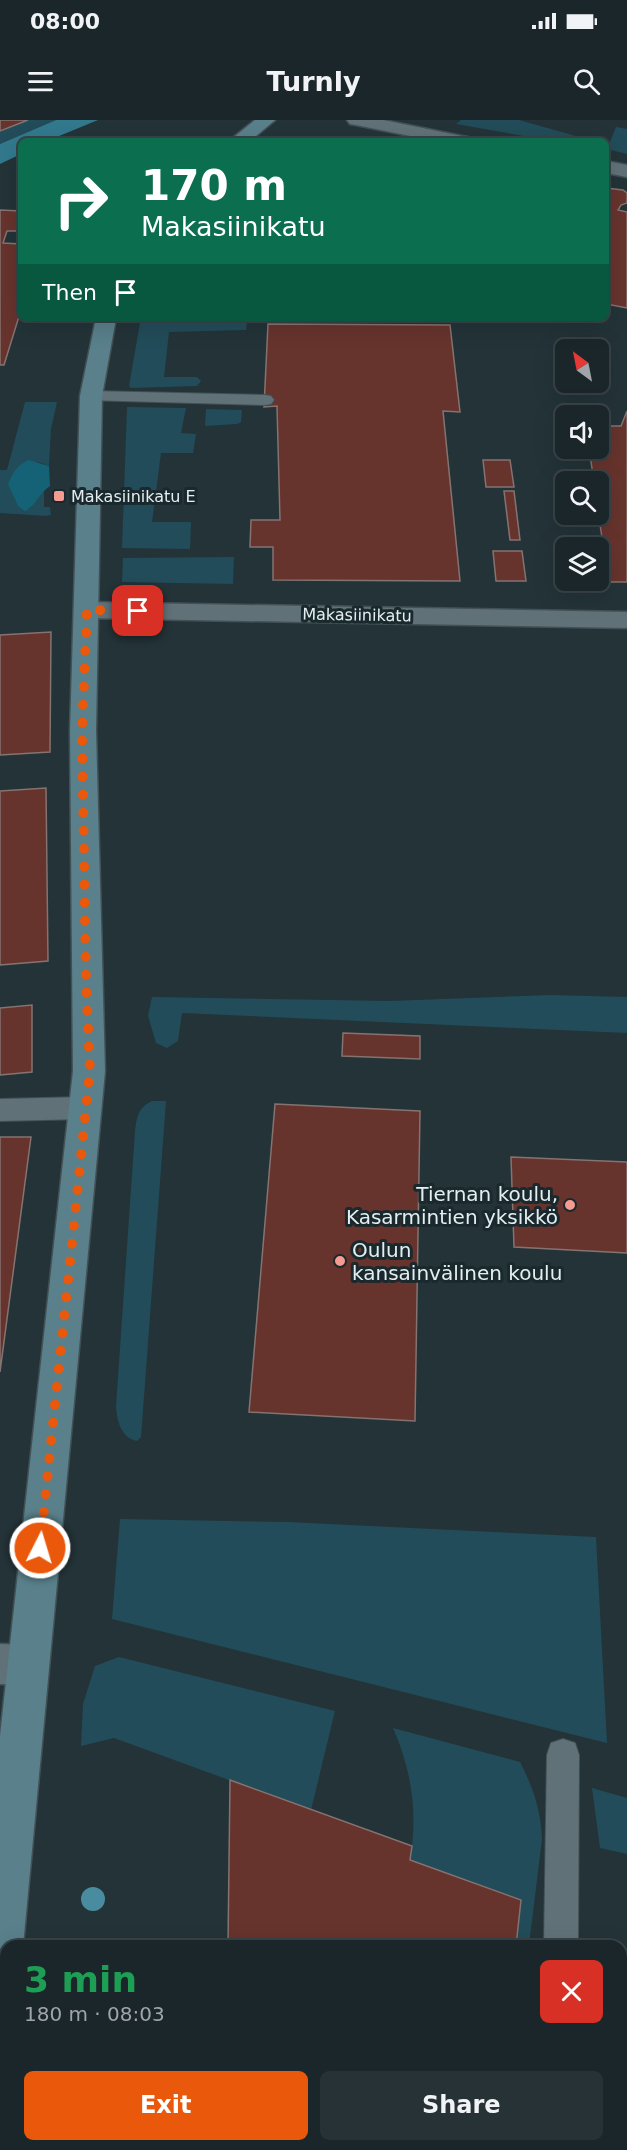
<!DOCTYPE html>
<meta charset="utf-8">
<style>
:root{--surface:#1a262a;--page:#273236;--text:#f1f3f6;--muted:#9fa5a8;--line:#384347;--accent:#ea580c}
body{margin:0;font-family:"DejaVu Sans",sans-serif;background:var(--page);color:var(--text);height:100vh;display:flex;flex-direction:column;font-size:22px;white-space:nowrap}
*{box-sizing:border-box;margin:0}
p{font-size:20px;color:var(--muted)}
.icon{flex:none;width:33px;height:33px;fill:none;stroke:currentColor;stroke-width:2;stroke-linecap:round;stroke-linejoin:round}
.map{position:relative;flex:1;overflow:hidden}
.sheet{position:absolute;left:0px;top:1820px;width:627px;height:212px;display:flex;flex-direction:column;background:var(--surface);border-radius:18px 18px 0 0;box-shadow:0 6px 24px #0002,0 0 0 2px var(--line)}
.sheet>*{flex:none}
.guide{position:absolute;left:18px;top:18px;width:591px;height:183px;border-radius:9px;box-shadow:0 6px 24px #0002,0 0 0 2px var(--line);background:#0b6e4f;color:#fff;overflow:hidden}
.needle{width:39px;rotate:328deg}
.fabs{position:absolute;left:555px;top:219px;display:grid;gap:12px}
.fabs a{display:grid;place-items:center;width:54px;height:54px;border-radius:9px;background:var(--surface);box-shadow:0 6px 24px #0002,0 0 0 2px var(--line);font-size:30px}
.pin{position:absolute;display:grid;place-items:center;width:51px;height:51px;color:#fff;margin:-26px;border-radius:12px;box-shadow:0 3px 9px #0006}
.me{position:absolute;width:66px;margin:-33px;rotate:5deg;stroke-linejoin:round;filter:drop-shadow(0 0 4px #0008)}
.turn{display:flex;align-items:center;gap:21px;height:126px;padding:0 24px;font-size:27px}
.turn .icon{width:78px;height:78px;stroke-width:2.5}
.turn b{display:block;font-size:42px;line-height:51px}
.then{display:flex;align-items:center;height:57px;padding:0 24px;background:#0003;gap:12px;font-size:22px}
.round{display:grid;place-items:center;flex:none;width:63px;height:63px;border-radius:9px;background:var(--page)}
.headline{display:flex;align-items:center;justify-content:space-between;height:102px;padding:0 24px}
h1{font-size:36px;font-weight:800;line-height:45px;color:#1e9e55}
.primary-button{display:flex;gap:12px;margin-top:auto;padding:12px 24px}
.primary-button a{flex:1;height:69px;border-radius:9px;background:var(--accent);color:#fff;font-size:24px;font-weight:800;line-height:69px;text-align:center}
.primary-button a+a{background:var(--page);color:var(--text)}
.status{display:flex;justify-content:space-between;align-items:center;height:42px;padding:0 30px;background:var(--surface);direction:ltr}
.status svg{height:16px;fill:currentColor}
header{display:flex;justify-content:space-between;align-items:center;height:78px;padding:0 24px;background:var(--surface);font-size:27px;font-weight:800}
.map>svg:first-child{display:block}
.green{fill:#224c59}
.forest{fill:#156276}
.water{fill:#32798d}
.building{fill:#67332d;stroke:#857371;stroke-width:1.5}
.lines{fill:none;stroke-linecap:round;stroke-linejoin:round}
.lane-casing{stroke:#435156;stroke-width:2}
.street-casing{stroke:#435156;stroke-width:3}
.secondary-casing{stroke:#435156;stroke-width:3}
.lane{fill:#607278;fill-rule:evenodd}
.street{fill:#607278;fill-rule:evenodd}
.secondary{fill:#59808b;fill-rule:evenodd}
.tree{fill:#4a8c9f}
.route{stroke:#ea580c;stroke-width:10;stroke-dasharray:0 18}
.poi-dot{fill:#f59c92;stroke:#19292d;stroke-width:2}
.labels{text-anchor:middle;dominant-baseline:central;stroke-width:6;stroke-linejoin:round;paint-order:stroke}
.far-poi-label{font-size:16px;fill:#e4eef1;stroke:#19292d;text-anchor:start}
.far-street-label{font-size:16px;fill:#e4eef1;stroke:#19292d}
.poi-label{font-size:20px;fill:#e4eef1;stroke:#19292d;text-anchor:end}
</style>
<div class="status"><b>08:00</b><svg viewBox="0 0 49 12"><path d="M0 12V9h3v3zM5 12V6h3v6zM10 12V3h3v9zM15 12V0h3v12zM26 1h20v11H26zM47 4h2v5h-2z"/></svg></div>
<header><svg class="icon" aria-label="menu" viewBox="0 0 24 24"><path d="M4 6h16M4 12h16M4 18h16"/></svg>Turnly<svg class="icon" aria-label="search" viewBox="0 0 24 24"><circle cx="10" cy="10" r="6"/><path d="M15 15l6 6"/></svg></header>
<div class="map">
<svg width="627" height="2030" viewBox="0 0 627 2030">
<rect width="100%" height="100%" fill="#233338"/>
<!-- green -->
<g class="green">
<path d="M 0,0 L 56,0 L 0,24 Z"/>
<path d="M 461,0 L 519,0 L 583,18 L 582,21 L 552,21 L 456,4 Z"/>
<path d="M 616,7 L 627,9 L 627,34 L 607,29 Z"/>
<path d="M 146,198 L 244,198 L 244,202 L 247,202 L 246,210 L 169,212 L 164,257 L 197,257 L 201,261 L 197,266 L 131,268 L 129,266 L 140,203 Z"/>
<path d="M 25,282 L 57,282 L 51,309 L 49,346 C 29,336 17,344 9,364 L 29,389 L 44,370 L 44,387 L 50,387 L 51,395 L 46,396 L 0,393 L 0,350 L 7,350 Z"/>
<path d="M 127,287 L 186,288 L 181,313 L 196,314 L 193,333 L 161,333 L 152,402 L 191,402 L 190,429 L 122,428 Z"/>
<path d="M 206,289 L 242,290 L 241,302 L 237,304 L 205,306 Z"/>
<path d="M 234,437 L 233,464 L 122,462 L 123,438 Z"/>
<path d="M 551,875 L 627,877 L 627,913 L 182,893 L 178,921 L 167,928 L 156,923 L 148,896 L 152,877 L 390,881 Z"/>
<path d="M 152,981 L 166,981 L 141,1317 L 137,1321 C 121,1318 117,1301 116,1286 L 135,1011 C 137,996 138,988 152,981 Z"/>
<path d="M 120,1399 L 288,1402 L 596,1417 L 607,1623 L 112,1499 Z"/>
<path d="M 119,1537 L 335,1591 L 311,1690 L 114,1618 L 81,1626 L 83,1584 L 95,1546 Z"/>
<path d="M 393,1608 L 520,1642 C 533,1667 541,1690 542,1719 L 529,1825 L 516,1825 L 521,1779 L 410,1740 C 418,1694 412,1651 393,1608 Z"/>
<path d="M 592,1668 L 627,1678 L 627,1734 L 600,1728 Z"/>
</g>
<!-- forest -->
<path class="forest" d="M 29,340 L 49,346 L 50,366 C 39,373 35,387 25,391 L 18,386 L 8,364 C 13,352 17,345 29,340 Z"/>
<!-- water -->
<path class="water" d="M 56,0 L 98,0 L 47,21 L 21,21 L 21,34 L 0,44 L 0,24 Z"/>
<!-- building -->
<g class="building">
<path d="M 0,0 L 28,0 L 0,11 Z"/>
<path d="M 606,68 L 623,70 L 627,73 L 627,83 L 621,85 L 618,90 L 627,92 L 627,188 L 606,184 Z"/>
<path d="M 0,90 L 21,91 L 21,111 L 7,111 L 3,123 L 21,124 L 21,190 L 4,245 L 0,245 Z"/>
<path d="M 268,204 L 450,205 L 460,292 L 443,291 L 460,461 L 273,460 L 273,427 L 250,427 L 251,400 L 280,400 L 277,286 L 264,287 Z"/>
<path d="M 627,291 L 627,462 L 609,462 L 598,392 L 598,362 L 594,362 L 589,328 L 598,328 L 598,306 L 621,306 Z"/>
<path d="M 483,340 L 510,340 L 514,367 L 486,367 Z"/>
<path d="M 504,371 L 514,371 L 520,420 L 510,420 Z"/>
<path d="M 493,431 L 522,431 L 526,461 L 496,461 Z"/>
<path d="M 51,512 L 50,632 L 0,635 L 0,515 Z"/>
<path d="M 46,668 L 48,841 L 0,845 L 0,671 Z"/>
<path d="M 32,885 L 32,952 L 0,955 L 0,888 Z"/>
<path d="M 343,913 L 420,916 L 420,939 L 342,936 Z"/>
<path d="M 275,984 L 420,991 L 415,1301 L 249,1292 Z"/>
<path d="M 0,1017 L 31,1017 L 0,1252 Z"/>
<path d="M 511,1037 L 627,1042 L 627,1133 L 514,1127 Z"/>
<path d="M 230,1660 L 412,1726 L 410,1740 L 521,1780 L 516,1826 L 228,1826 Z"/>
<rect x="56" y="2025" width="203" height="5"/>
<path d="M 259,2025 L 500,2025 L 501,2030 L 259,2030 Z"/>
</g>
<g class="lines">
<defs>
<g id="lane">
<path d="M 91,271 L 265,275 L 271,276 L 274,280 L 271,284 L 265,285 L 85,280 L 82,276 L 85,272 Z"/>
<path d="M 85,977 L 94,981 L 98,988 L 94,995 L 85,999 L 0,1001 L 0,979 Z"/>
<path d="M 563,1619 L 575,1623 L 579,1635 L 578,1826 L 544,1826 L 547,1635 L 551,1623 Z"/>
<rect x="541" y="2025" width="38" height="5"/>
</g>
<g id="street">
<path d="M 347,0 L 383,0 L 462,16 L 468,17 L 471,21 L 435,21 L 356,5 L 350,4 Z"/>
<path d="M 606,41 L 627,45 L 627,57 L 606,53 Z"/>
<path d="M 87,482 L 627,492 L 627,508 L 87,498 L 78,496 L 74,490 L 78,484 Z"/>
<path d="M 0,1524 L 28,1525 L 42,1531 L 48,1545 L 42,1559 L 28,1565 L 0,1564 Z"/>
</g>
<g id="secondary">
<path d="M 255,0 L 275,0 L 250,21 L 229,21 Z"/>
<path d="M 96,198 L 116,198 L 102,276 L 96,611 L 105,951 L 23,1826 L 6,1826 L 6,1850 L 0,1853 L 0,1616 L 73,951 L 70,611 L 80,276 Z"/>
</g>
</defs>
<!-- lane casing -->
<use href="#lane" class="lane-casing"/>
<!-- street casing -->
<use href="#street" class="street-casing"/>
<!-- secondary casing -->
<use href="#secondary" class="secondary-casing"/>
<!-- lane -->
<use href="#lane" class="lane"/>
<!-- street -->
<use href="#street" class="street"/>
<!-- secondary -->
<use href="#secondary" class="secondary"/>
</g>
<!-- trees -->
<circle class="tree" cx="93" cy="1779" r="12"/>
<g class="lines">
<!-- route -->
<path class="route" d="M 40,1428 L 90,951 L 86,861 L 82,611 L 87,490 L 138,491"/>
</g>
<!-- markers -->
<g class="poi-dot">
<rect x="53" y="370" width="12" height="12" rx="3"/>
<circle cx="570" cy="1085" r="6"/>
<circle cx="340" cy="1141" r="6"/>
</g>
<g class="labels">
<!-- far-poi labels -->
<g class="far-poi-label">
<text x="71" y="376">Makasiinikatu E</text>
</g>
<!-- far-street labels -->
<g class="far-street-label">
<text transform="translate(357 495) rotate(1)">Makasiinikatu</text>
</g>
<!-- poi labels -->
<g class="poi-label">
<text x="558" y="1074">Tiernan koulu,<tspan x="558" dy="23">Kasarmintien yksikkö</tspan></text>
<text x="352" y="1130" text-anchor="start">Oulun<tspan x="352" dy="23">kansainvälinen koulu</tspan></text>
</g>
</g>
</svg>
<div class="fabs">
<a><svg class="needle" viewBox="-14 -14 28 28"><path d="M0-13l5 13h-10z" fill="#e53935"/><path d="M0 13l5-13h-10z" fill="#9fa5a8"/></svg></a>
<a><svg class="icon" aria-label="sound" viewBox="0 0 24 24"><path d="M4 9h4l5-4v14l-5-4H4zM17 9q2 3 0 6"/></svg></a>
<a><svg class="icon" aria-label="search" viewBox="0 0 24 24"><circle cx="10" cy="10" r="6"/><path d="M15 15l6 6"/></svg></a>
<a><svg class="icon" aria-label="layers" viewBox="0 0 24 24"><path d="M12 4l9 5-9 5-9-5zM3 14l9 5 9-5"/></svg></a>
</div>
<div class="pin" style="left:138px;top:491px;background:#d93025"><svg class="icon" aria-label="arrive" viewBox="0 0 24 24"><path d="M6 21V4h12l-3 4 3 4H6"/></svg></div>
<svg class="me" style="left:40px;top:1428px" viewBox="-20 -20 40 40"><circle r="17" fill="#ea580c" stroke="#fff" stroke-width="3"/><path d="M0-11L8 9 0 5-8 9z" fill="#fff"/></svg>
<div class="guide">
<div class="turn"><svg class="icon" aria-label="right" viewBox="0 0 24 24"><path d="M7 20v-9h11M14 6l5 5-5 5"/></svg><div><b>170 m</b>Makasiinikatu</div></div>
<div class="then">Then<svg class="icon" aria-label="arrive" viewBox="0 0 24 24"><path d="M6 21V4h12l-3 4 3 4H6"/></svg></div>
</div>
<section class="sheet">
<div class="headline"><div><h1>3 min</h1><p>180 m · 08:03</p></div><a class="round" style="background:#d93025;color:#fff"><svg class="icon" aria-label="close" viewBox="0 0 24 24"><path d="M6 6l12 12M18 6L6 18"/></svg></a></div>
<div class="primary-button"><a>Exit</a><a>Share</a></div>
</section>
</div>
